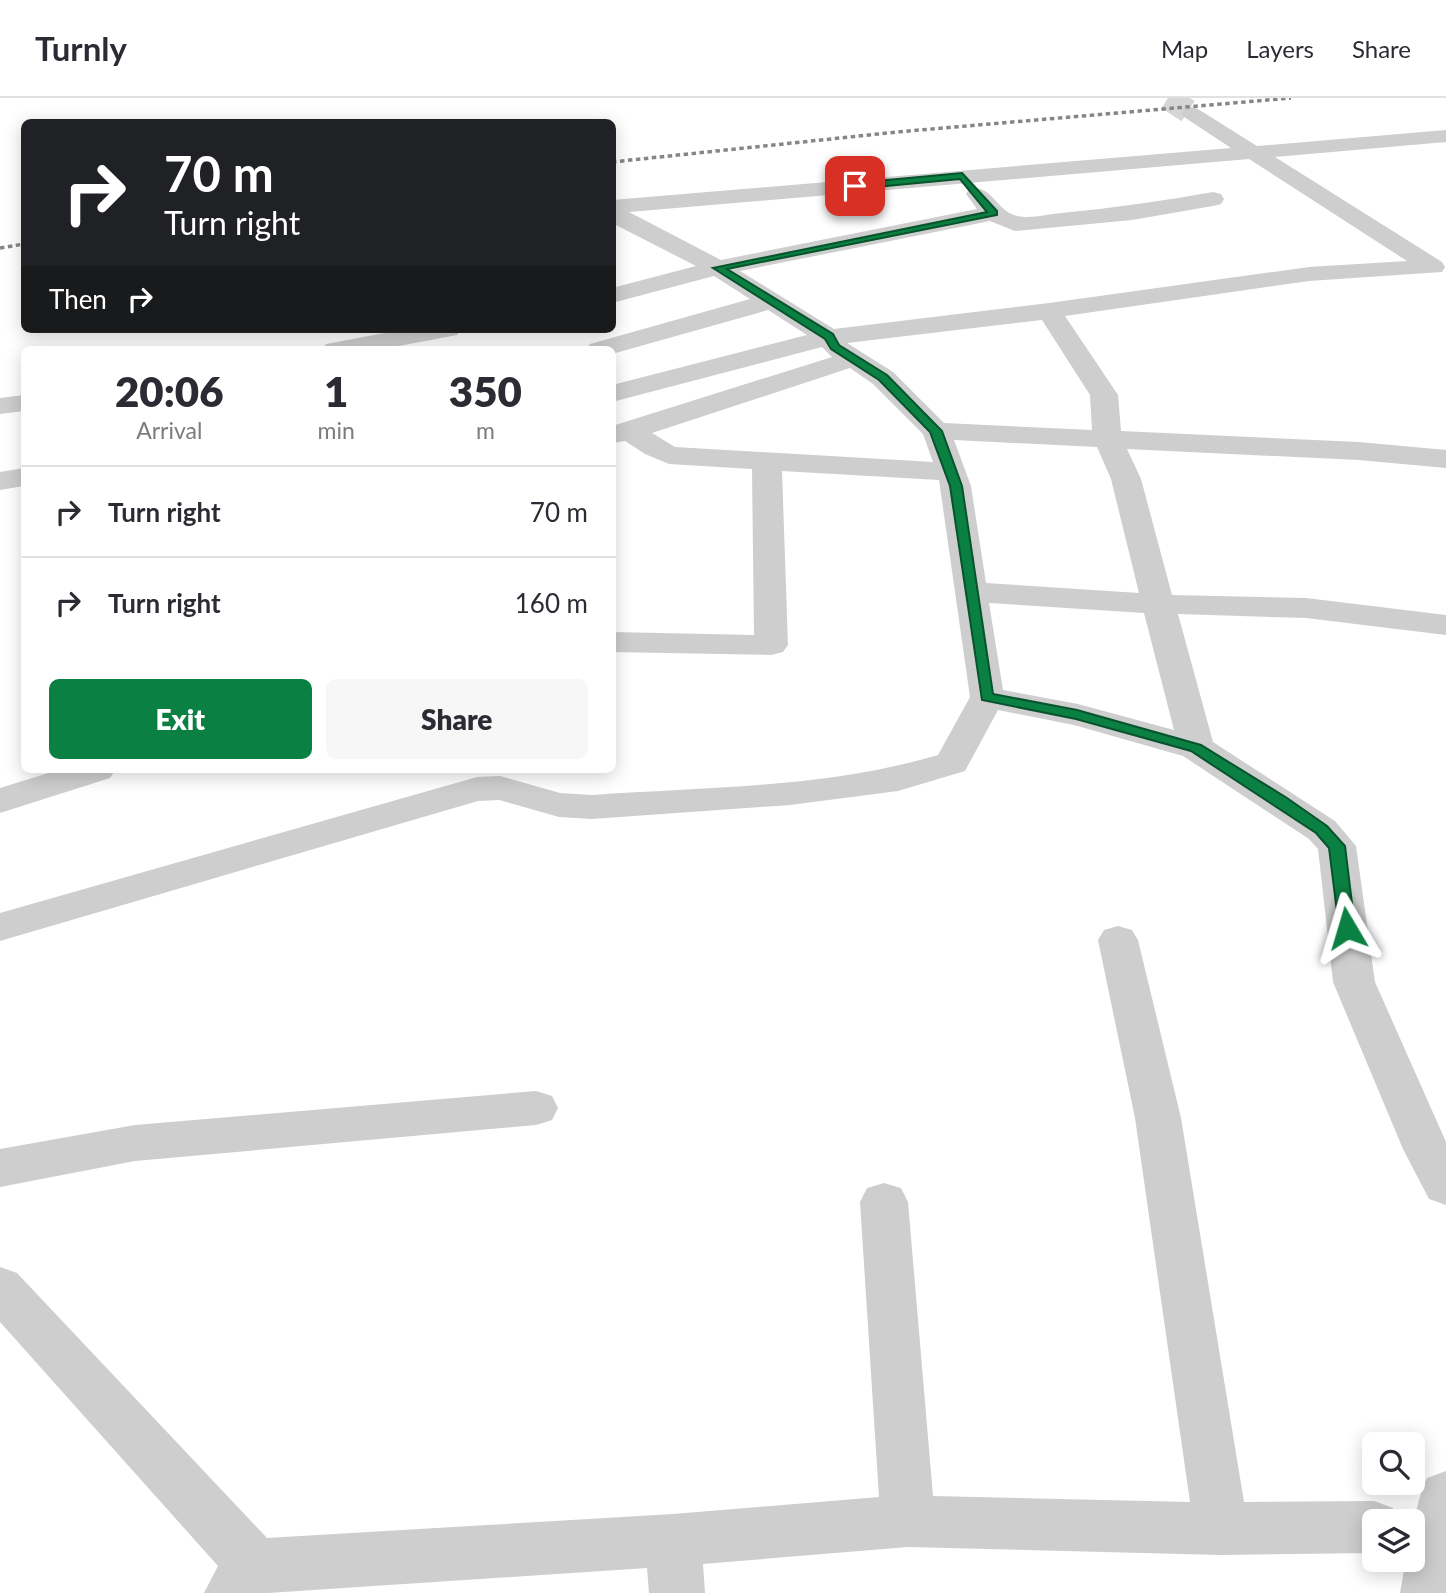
<!DOCTYPE html>
<style>
:root{--surface:#fff;--page:#f7f7f7;--text:#2b2b33;--muted:#7c7c81;--line:#e1e1e2;--accent:#0b8043}
body{margin:0;font-family:Lato,sans-serif;background:var(--page);color:var(--text);height:100vh;display:flex;flex-direction:column;font-size:26px;white-space:nowrap}
*{box-sizing:border-box;margin:0}
p{font-size:23px;color:var(--muted)}
.icon{flex:none;width:38px;height:38px;fill:none;stroke:currentColor;stroke-width:2;stroke-linecap:round;stroke-linejoin:round}
.map{position:relative;flex:1;overflow:hidden}
.drawer{position:absolute;left:21px;top:248px;width:595px;height:427px;display:flex;flex-direction:column;background:var(--surface);border-radius:10px;box-shadow:0 4px 18px #0003}
.drawer>*{flex:none}
.top-card{position:absolute;left:21px;top:21px;width:595px;height:214px;border-radius:10px;box-shadow:0 4px 18px #0003;background:#202124;color:#fff;overflow:hidden}
.controls{position:absolute;left:1362px;top:1334px;display:grid;gap:14px}
.controls a{display:grid;place-items:center;width:63px;height:63px;border-radius:10px;background:var(--surface);box-shadow:0 4px 18px #0003;font-size:35px}
.pin{position:absolute;display:grid;place-items:center;width:60px;height:60px;color:#fff;margin:-30px;border-radius:14px;box-shadow:0 4px 10px #0006}
.me{position:absolute;width:77px;margin:-38px;rotate:353deg;stroke-linejoin:round;filter:drop-shadow(0 0 5px #0008)}
.turn{display:flex;align-items:center;gap:24px;height:147px;padding:0 28px;font-size:32px}
.turn .icon{width:91px;height:91px;stroke-width:2.5}
.turn b{display:block;font-size:49px;line-height:60px}
.then{display:flex;align-items:center;height:66px;padding:0 28px;background:#0003;gap:14px;font-size:26px}
.eta{display:flex;justify-content:space-evenly;align-items:center;height:119px;text-align:center}
.eta b{font-size:42px;font-weight:800;line-height:49px}
.button{display:flex;gap:14px;margin-top:auto;padding:14px 28px}
.button a{flex:1;height:80px;border-radius:10px;background:var(--accent);color:#fff;font-size:28px;font-weight:800;line-height:80px;text-align:center}
.button a+a{background:var(--page);color:var(--text)}
ul{padding:0;list-style:none}
li{display:flex;align-items:center;gap:21px;height:91px;padding:0 28px;border-top:2px solid var(--line)}
li div{flex:1}
li b{display:block;font-size:26px}
li em{font-style:normal}
header{display:flex;align-items:center;gap:42px;box-sizing:border-box;height:98px;padding:0 35px;background:var(--surface);border-bottom:2px solid var(--line)}
header strong{font-size:33px}
nav{display:flex;gap:38px;margin-inline-start:auto;font-size:24px}
.map>svg:first-child{display:block}
.lines{fill:none;stroke-linecap:round;stroke-linejoin:round}
.minor-tunnel{stroke:#d6d6d6;stroke-width:24;stroke-dasharray:24 11;stroke-linecap:butt}
.minor{fill:#cecece;fill-rule:evenodd}
.rail{stroke:#868686;stroke-width:3.5;stroke-dasharray:4.5 3.5;stroke-linecap:butt}
.route{fill:#0b8043;stroke:#07532c;stroke-width:2}
</style>
<header>
<strong>Turnly</strong>
<nav><a>Map</a><a>Layers</a><a>Share</a></nav>
</header>
<div class="map">
<svg width="1446" height="1495" viewBox="0 0 1446 1495">
<rect width="100%" height="100%" fill="#fff"/>
<g class="lines">
<!-- minor-tunnel -->
<path class="minor-tunnel" d="M 1168,0 L 1191,15"/>
<!-- minor -->
<g class="minor">
<path d="M 1191,9 L 1198,11 L 1257,48 L 1446,32 L 1446,44 L 1275,59 L 1442,164 L 1445,169 L 1442,174 L 1309,183 L 1065,218 L 1118,297 L 1121,333 L 1359,344 L 1446,352 L 1446,370 L 1359,362 L 1127,351 L 1141,381 L 1172,497 L 1306,500 L 1446,517 L 1446,537 L 1306,520 L 1178,516 L 1213,644 L 1335,723 L 1356,748 L 1375,884 L 1446,1044 L 1446,1107 L 1429,1101 L 1403,1051 L 1333,884 L 1318,751 L 1309,741 L 1183,658 L 1074,627 L 998,612 L 965,673 L 898,693 L 790,707 L 592,721 L 559,719 L 499,702 L 478,703 L 0,843 L 0,815 L 477,679 L 500,678 L 560,695 L 592,697 C 707,689 827,690 938,657 L 970,599 L 939,382 L 782,373 L 788,547 L 783,554 L 771,557 L 612,554 L 612,534 L 754,537 L 752,371 L 669,366 L 645,356 L 625,343 L 612,345 L 612,328 L 832,259 L 822,249 L 612,304 L 612,287 L 807,237 L 768,212 L 612,256 L 612,252 L 586,252 L 590,246 L 750,201 L 714,178 L 612,205 L 612,190 L 696,168 L 612,125 L 612,102 L 1231,50 L 1184,19 L 1181,15 L 1184,11 ZM 1249,61 L 1407,163 L 1309,169 L 1049,205 L 834,231 L 740,173 L 990,123 L 1015,133 L 1132,122 L 1213,108 L 1221,106 L 1224,101 L 1221,96 L 1213,94 C 1162,103 1113,110 1061,115 C 1049,116 1030,121 1018,118 C 996,114 992,85 969,91 L 966,96 L 977,111 L 721,162 L 629,114 ZM 1042,222 L 1090,297 L 1092,332 L 944,325 L 893,274 L 847,245 ZM 850,270 L 873,286 L 923,336 L 933,364 L 675,349 L 652,335 ZM 954,342 L 1097,349 L 1111,381 L 1139,495 L 986,485 L 971,388 ZM 989,505 L 1144,515 L 1174,632 L 1078,606 L 1003,592 Z"/>
<path d="M 406,231 L 461,231 L 457,237 L 378,252 L 322,252 L 326,246 Z"/>
<path d="M 24,297 L 24,313 L 0,316 L 0,300 Z"/>
<path d="M 24,370 L 24,388 L 0,392 L 0,374 Z"/>
<path d="M 58,672 L 115,672 L 110,680 L 0,715 L 0,690 Z"/>
<path d="M 1118,828 L 1132,832 L 1138,842 L 1181,1020 L 1244,1404 L 1374,1403 L 1393,1410 L 1399,1423 L 1374,1423 L 1374,1455 L 1221,1457 L 908,1449 L 703,1466 L 705,1495 L 649,1495 L 647,1470 L 268,1495 L 204,1495 L 218,1468 L 0,1224 L 0,1169 L 17,1175 L 267,1440 L 673,1416 L 879,1399 L 860,1104 L 867,1090 L 884,1085 L 901,1090 L 908,1104 L 933,1398 L 1190,1404 L 1135,1020 L 1098,842 L 1104,832 Z"/>
<path d="M 536,993 L 552,998 L 558,1010 L 552,1022 L 536,1027 L 135,1063 L 0,1089 L 0,1051 L 135,1027 Z"/>
<path d="M 1446,1373 L 1446,1495 L 1400,1495 L 1406,1461 L 1412,1461 C 1412,1432 1415,1407 1427,1380 Z"/>
</g>
<!-- rail -->
<g class="rail">
<path d="M 612,64 L 897,34 L 1291,0"/>
<path d="M 0,150 L 24,146"/>
</g>
</g>
<!-- route -->
<path class="route" d="M 962,75 L 997,113 L 997,117 L 727,171 L 833,236 L 839,247 L 887,277 L 942,333 L 962,388 L 993,596 L 1077,612 L 1201,647 L 1287,700 L 1327,728 L 1345,748 L 1355,830 L 1353,834 L 1347,836 L 1339,830 L 1329,750 L 1316,735 L 1191,653 L 1076,621 L 982,602 L 950,388 L 930,334 L 879,282 L 831,251 L 825,241 L 713,170 L 987,114 L 960,81 L 855,91 L 850,88 L 855,85 Z"/>
</svg>
<div class="controls">
<a><svg class="icon" aria-label="search" viewBox="0 0 24 24"><circle cx="10" cy="10" r="6"/><path d="M15 15l6 6"/></svg></a>
<a><svg class="icon" aria-label="layers" viewBox="0 0 24 24"><path d="M12 4l9 5-9 5-9-5zM3 14l9 5 9-5"/></svg></a>
</div>
<div class="pin" style="left:855px;top:88px;background:#d93025"><svg class="icon" aria-label="arrive" viewBox="0 0 24 24"><path d="M6 21V4h12l-3 4 3 4H6"/></svg></div>
<svg class="me" style="left:1347px;top:830px" viewBox="-20 -20 40 40"><path d="M0-17L14 15 0 8-14 15z" fill="#0b8043" stroke="#fff" stroke-width="4"/></svg>
<div class="top-card">
<div class="turn"><svg class="icon" aria-label="right" viewBox="0 0 24 24"><path d="M7 20v-9h11M14 6l5 5-5 5"/></svg><div><b>70 m</b>Turn right</div></div>
<div class="then">Then<svg class="icon" aria-label="right" viewBox="0 0 24 24"><path d="M7 20v-9h11M14 6l5 5-5 5"/></svg></div>
</div>
<section class="drawer">
<div class="eta">
<div><b>20:06</b><p>Arrival</p></div>
<div><b>1</b><p>min</p></div>
<div><b>350</b><p>m</p></div>
</div>
<ul>
<li><svg class="icon" aria-label="right" viewBox="0 0 24 24"><path d="M7 20v-9h11M14 6l5 5-5 5"/></svg><div><b>Turn right</b></div><em>70 m</em></li>
<li><svg class="icon" aria-label="right" viewBox="0 0 24 24"><path d="M7 20v-9h11M14 6l5 5-5 5"/></svg><div><b>Turn right</b></div><em>160 m</em></li>
</ul>
<div class="button"><a>Exit</a><a>Share</a></div>
</section>
</div>
